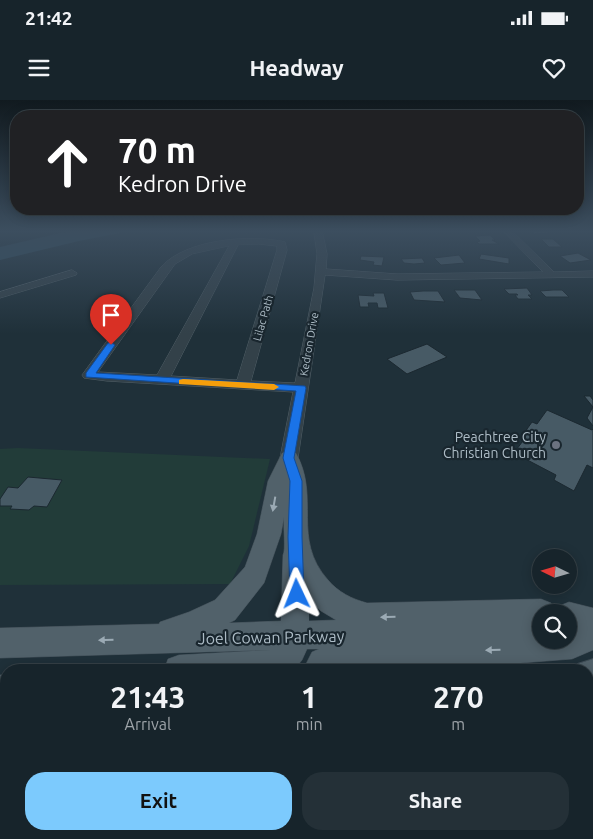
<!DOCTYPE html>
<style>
:root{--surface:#17242b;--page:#243037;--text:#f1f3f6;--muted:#9ea4a9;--line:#364147;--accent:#7ccafd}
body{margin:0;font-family:Ubuntu,sans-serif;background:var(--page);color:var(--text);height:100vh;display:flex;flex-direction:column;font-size:19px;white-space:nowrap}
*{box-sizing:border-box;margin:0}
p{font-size:16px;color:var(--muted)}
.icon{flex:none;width:28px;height:28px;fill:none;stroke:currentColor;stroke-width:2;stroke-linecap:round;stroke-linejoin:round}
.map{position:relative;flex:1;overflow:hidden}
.side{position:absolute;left:0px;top:564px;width:594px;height:176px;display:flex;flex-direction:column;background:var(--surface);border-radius:20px 20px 0 0;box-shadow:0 2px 12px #0003,0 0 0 1px var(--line)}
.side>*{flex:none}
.banner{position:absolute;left:10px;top:10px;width:574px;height:105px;border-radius:20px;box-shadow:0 2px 12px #0003,0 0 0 1px var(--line);background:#202124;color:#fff;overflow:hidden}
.needle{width:32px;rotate:275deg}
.fabs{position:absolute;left:532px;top:449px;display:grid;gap:10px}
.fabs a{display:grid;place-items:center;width:45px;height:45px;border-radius:50%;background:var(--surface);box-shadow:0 2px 12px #0003,0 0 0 1px var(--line);font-size:25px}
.pin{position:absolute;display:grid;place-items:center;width:42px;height:42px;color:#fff;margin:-51px -21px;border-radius:50% 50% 50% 0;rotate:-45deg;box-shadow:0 0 5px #0007}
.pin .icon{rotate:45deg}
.me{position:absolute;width:55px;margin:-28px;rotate:358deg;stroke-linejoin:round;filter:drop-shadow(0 0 4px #0008)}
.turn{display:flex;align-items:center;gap:18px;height:105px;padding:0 25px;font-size:22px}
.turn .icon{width:65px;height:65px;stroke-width:2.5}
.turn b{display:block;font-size:35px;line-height:42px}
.eta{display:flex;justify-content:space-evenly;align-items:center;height:85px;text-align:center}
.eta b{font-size:30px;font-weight:600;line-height:35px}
.primary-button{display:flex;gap:10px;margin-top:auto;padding:10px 25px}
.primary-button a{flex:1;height:58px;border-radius:20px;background:var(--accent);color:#111;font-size:20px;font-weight:600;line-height:58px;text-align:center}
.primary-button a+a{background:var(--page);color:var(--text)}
.status{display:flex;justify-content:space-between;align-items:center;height:35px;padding:0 25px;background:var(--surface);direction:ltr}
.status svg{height:14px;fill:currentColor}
header{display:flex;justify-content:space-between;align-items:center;height:65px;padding:0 25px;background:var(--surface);font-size:22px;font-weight:600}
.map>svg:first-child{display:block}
.green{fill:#223c39}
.water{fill:#304e5f}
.building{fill:#475a65;stroke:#1b2830}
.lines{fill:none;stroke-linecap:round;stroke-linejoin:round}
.minor-casing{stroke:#515f67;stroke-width:1}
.major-casing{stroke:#404d56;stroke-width:1}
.minor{fill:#334149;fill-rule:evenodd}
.major{fill:#51616a;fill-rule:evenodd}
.rail-casing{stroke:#556671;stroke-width:8}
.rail{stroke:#19262e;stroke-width:5.5;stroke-dasharray:18;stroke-linecap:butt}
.oneway{fill:#9baab4}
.route{fill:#1a73e8;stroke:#114b97}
.slow{fill:#f59e0b}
.worship-dot{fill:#6b7280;stroke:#19262e;stroke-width:2}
.labels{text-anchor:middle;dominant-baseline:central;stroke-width:4.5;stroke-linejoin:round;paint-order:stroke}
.far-street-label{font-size:11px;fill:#adbcc6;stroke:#19262e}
.poi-label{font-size:14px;fill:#adbcc6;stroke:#19262e;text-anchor:end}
.near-street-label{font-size:16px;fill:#adbcc6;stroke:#19262e}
</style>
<div class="status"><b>21:42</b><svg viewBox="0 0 49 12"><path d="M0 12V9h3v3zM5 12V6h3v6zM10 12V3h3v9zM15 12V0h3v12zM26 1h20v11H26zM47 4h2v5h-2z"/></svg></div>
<header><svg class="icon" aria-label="menu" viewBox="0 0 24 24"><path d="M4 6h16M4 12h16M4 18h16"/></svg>Headway<svg class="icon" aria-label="heart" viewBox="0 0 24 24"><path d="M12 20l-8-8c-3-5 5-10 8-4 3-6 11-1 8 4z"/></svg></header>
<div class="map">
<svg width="593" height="739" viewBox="0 0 593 739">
<rect width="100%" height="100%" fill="#1f3039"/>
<!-- green -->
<path class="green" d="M 18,348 L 270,359 L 249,446 L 230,484 L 0,485 L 0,349 Z"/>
<!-- water -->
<path class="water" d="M 73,130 L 135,130 L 79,141 L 0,160 L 0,147 Z"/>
<!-- building -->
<g class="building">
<path d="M 531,130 L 547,130 L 550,133 L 533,134 Z"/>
<path d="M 490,135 L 495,140 L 492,140 L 499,144 L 479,144 L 477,142 L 480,141 L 475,136 Z"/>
<path d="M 541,139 L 553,139 L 562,147 L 549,147 Z"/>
<path d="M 578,153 L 591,160 L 570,163 L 560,156 Z"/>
<path d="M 481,154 L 509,158 L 509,164 L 479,159 Z"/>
<path d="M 459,155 L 465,163 L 441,165 L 434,158 Z"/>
<path d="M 361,156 L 384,157 L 382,166 L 373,165 L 374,162 L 360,160 Z"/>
<path d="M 422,158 L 425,163 L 414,164 L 404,163 L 401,159 Z"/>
<path d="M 527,188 L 532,195 L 528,195 L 532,199 L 518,199 L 515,195 L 518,195 L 517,194 L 509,194 L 504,189 Z"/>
<path d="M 454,190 L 475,190 L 482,200 L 460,198 Z"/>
<path d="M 553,190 L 562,190 L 569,197 L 546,197 L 540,191 Z"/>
<path d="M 423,191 L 438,191 L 445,202 L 414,200 L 410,192 Z"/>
<path d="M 373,193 L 384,193 L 388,208 L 378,208 L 377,203 L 368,203 L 369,207 L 360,207 L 358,195 L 374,196 Z"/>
<path d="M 427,244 L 447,257 L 407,274 L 387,259 Z"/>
<path d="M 584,296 L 590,296 L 593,300 L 593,326 L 587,318 L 593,307 Z"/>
<path d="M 547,310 L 592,330 L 593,329 L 593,368 L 587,365 L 574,391 L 554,380 L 556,375 L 514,353 L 525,338 L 522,336 L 532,322 L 537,324 Z"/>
<path d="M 28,377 L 62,380 L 47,407 L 34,406 L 29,410 L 10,409 L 12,406 L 0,406 L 0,399 L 8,387 L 18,388 Z"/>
</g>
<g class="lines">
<defs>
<g id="minor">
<path d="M 314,130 L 322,130 L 327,154 L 326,169 L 397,174 L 543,172 L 502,130 L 511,130 L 554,172 L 593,171 L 593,177 L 397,180 L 325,175 L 298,358 L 295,363 L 289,364 L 283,363 L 280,358 L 293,292 L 107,281 L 84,278 L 82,275 L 161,167 C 186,139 251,134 285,142 L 287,150 L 251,281 L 295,283 L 314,188 L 317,154 ZM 259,144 L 277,146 L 277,150 L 237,280 L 171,276 L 238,145 ZM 229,146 L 157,275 L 98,272 L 175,164 L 192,154 Z"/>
<path d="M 72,170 L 77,173 L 76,175 L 0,198 L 0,192 Z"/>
</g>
<g id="major">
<path d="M 289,350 L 296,353 C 321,398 291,438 328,480 C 338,492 352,499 367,503 L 541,499 L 551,503 L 555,512 L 541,512 L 541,540 L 569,540 L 569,512 L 556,512 L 559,506 L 569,502 L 593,508 L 593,550 L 572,559 L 495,565 L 346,567 L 340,570 L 303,570 L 312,552 L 319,549 L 307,549 L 302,560 L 294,570 L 164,570 L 168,559 L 179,555 L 271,550 L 0,558 L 0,528 L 159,524 L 160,522 L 189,512 L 215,500 L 245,467 L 257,434 L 268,381 L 282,353 ZM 284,417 C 283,426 286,450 283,455 L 281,521 L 229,523 L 235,520 L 264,483 L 281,434 ZM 309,499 L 321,511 L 336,520 L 309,521 Z"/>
<path d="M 593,559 L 593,589 L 588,590 L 588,570 L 575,570 L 577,564 Z"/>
<rect x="0" y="575" width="6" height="32"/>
</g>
</defs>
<!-- minor casing -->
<use href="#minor" class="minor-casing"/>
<!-- major casing -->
<use href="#major" class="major-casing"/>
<!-- minor -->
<use href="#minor" class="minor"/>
<!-- major -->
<use href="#major" class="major"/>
<defs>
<g id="rail">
<path d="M 588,670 L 593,670"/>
<path d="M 0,699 L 6,699"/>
</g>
</defs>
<!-- rail casing -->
<use href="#rail" class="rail-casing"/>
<!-- rail -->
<use href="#rail" class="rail"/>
</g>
<!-- one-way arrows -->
<defs><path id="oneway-solid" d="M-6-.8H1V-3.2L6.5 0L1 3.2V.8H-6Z" transform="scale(1.25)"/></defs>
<g class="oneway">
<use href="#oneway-solid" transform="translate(274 404) rotate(100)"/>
<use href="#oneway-solid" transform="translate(388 517) rotate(179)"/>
<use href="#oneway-solid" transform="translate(106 540) rotate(178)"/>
<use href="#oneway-solid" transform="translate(493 550) rotate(178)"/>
</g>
<!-- sky -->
<linearGradient id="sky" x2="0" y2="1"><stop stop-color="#111a1f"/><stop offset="0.56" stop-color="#3c4e5f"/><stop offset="1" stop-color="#3c4e5f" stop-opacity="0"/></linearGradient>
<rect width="593" height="234" fill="url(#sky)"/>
<!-- route -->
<path class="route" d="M 111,242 L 115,245 L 96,273 L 305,286 L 306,288 L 294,358 L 302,381 L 302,437 L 304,494 L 302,498 L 297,500 L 292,498 L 290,494 L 288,437 L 290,381 L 283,358 L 296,291 L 86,277 L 86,273 L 108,243 Z"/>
<!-- slow -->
<path class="slow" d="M 183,279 L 274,284 L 279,287 L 274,290 L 179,284 L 179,280 Z"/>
<!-- markers -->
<circle class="worship-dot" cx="556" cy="345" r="5"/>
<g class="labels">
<!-- far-street labels -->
<g class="far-street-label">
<text transform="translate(263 218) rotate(-74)">Lilac Path</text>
<text transform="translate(309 244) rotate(-80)">Kedron Drive</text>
</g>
<!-- poi labels -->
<g class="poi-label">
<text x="546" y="337">Peachtree City<tspan x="546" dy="16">Christian Church</tspan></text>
</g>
<!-- near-street labels -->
<g class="near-street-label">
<text transform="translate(271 537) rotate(-1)">Joel Cowan Parkway</text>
</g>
</g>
</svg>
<div class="fabs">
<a><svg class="needle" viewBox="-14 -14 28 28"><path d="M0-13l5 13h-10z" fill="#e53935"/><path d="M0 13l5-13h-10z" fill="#9ea4a9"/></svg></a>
<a><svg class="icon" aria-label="search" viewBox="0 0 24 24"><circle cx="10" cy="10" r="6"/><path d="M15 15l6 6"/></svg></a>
</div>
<div class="pin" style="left:111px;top:245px;background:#d93025"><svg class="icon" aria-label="arrive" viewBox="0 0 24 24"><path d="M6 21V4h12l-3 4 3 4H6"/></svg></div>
<svg class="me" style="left:297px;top:494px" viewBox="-20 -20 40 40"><path d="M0-17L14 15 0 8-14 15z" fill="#1a73e8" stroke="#fff" stroke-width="4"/></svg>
<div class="banner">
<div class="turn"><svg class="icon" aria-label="ahead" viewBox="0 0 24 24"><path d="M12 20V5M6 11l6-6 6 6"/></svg><div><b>70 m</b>Kedron Drive</div></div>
</div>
<section class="side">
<div class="eta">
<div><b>21:43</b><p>Arrival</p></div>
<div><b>1</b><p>min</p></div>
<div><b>270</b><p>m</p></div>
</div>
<div class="primary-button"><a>Exit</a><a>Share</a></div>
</section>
</div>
